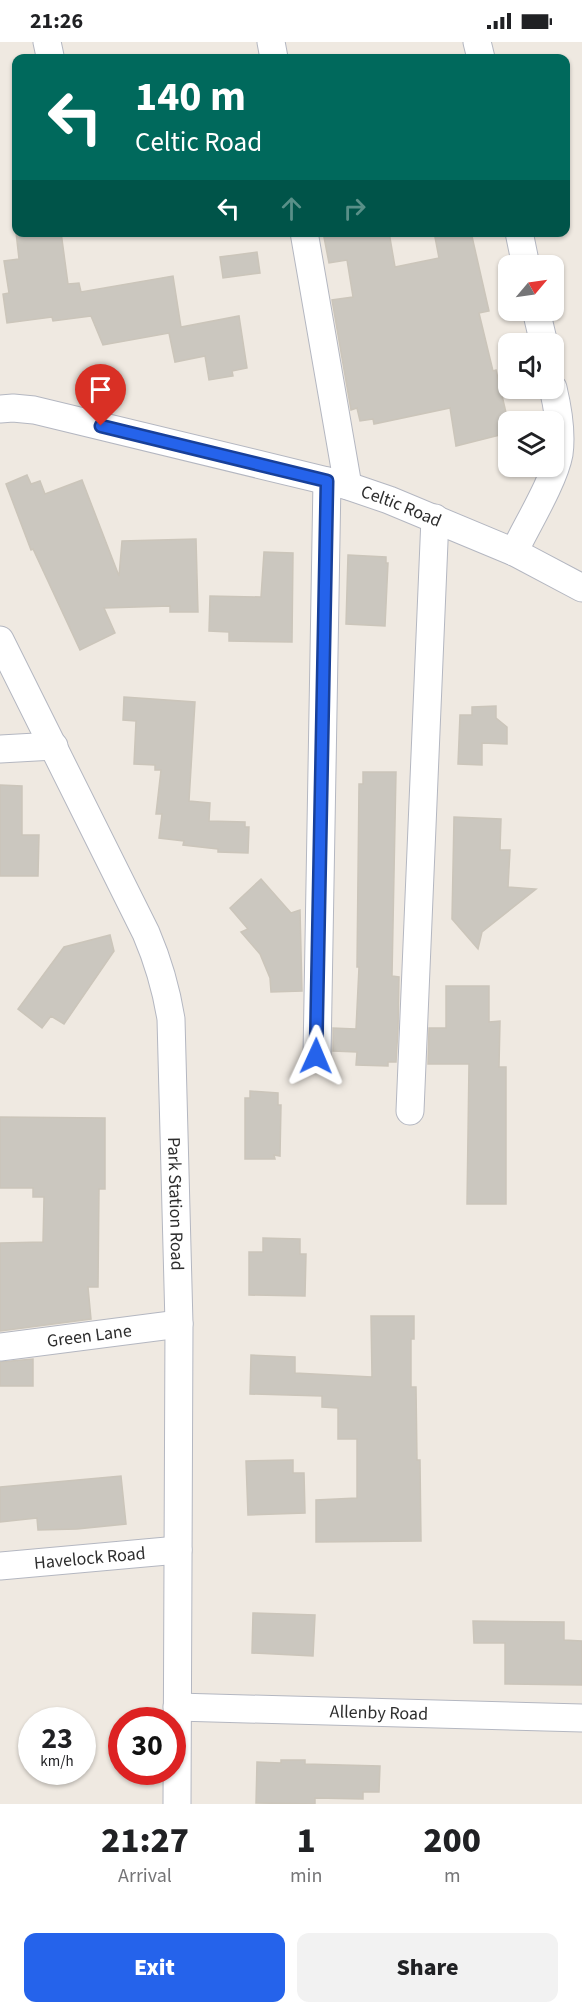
<!DOCTYPE html>
<style>
:root{--surface:#fff;--page:#f2f2f2;--text:#202124;--muted:#757577;--accent:#2563eb}
body{margin:0;font-family:"Source Sans 3",sans-serif;background:var(--page);color:var(--text);height:100vh;display:flex;flex-direction:column;font-size:22px;white-space:nowrap}
*{box-sizing:border-box;margin:0}
p{font-size:20px;color:var(--muted)}
.icon{flex:none;width:33px;height:33px;fill:none;stroke:currentColor;stroke-width:2;stroke-linecap:round;stroke-linejoin:round}
.map{position:relative;height:1762px;overflow:hidden}
.panel{display:flex;flex-direction:column;background:var(--surface);flex:1}
.panel>*{flex:none}
.banner{position:absolute;left:12px;top:12px;width:558px;height:183px;border-radius:12px;box-shadow:0 2px 4px #0004;background:#00695c;color:#fff;overflow:hidden}
.needle{width:39px;rotate:61deg}
.fabs{position:absolute;left:498px;top:213px;display:grid;gap:12px}
.fabs a{display:grid;place-items:center;width:66px;height:66px;border-radius:12px;background:var(--surface);box-shadow:0 2px 4px #0004;font-size:30px}
.speed{position:absolute;left:18px;top:1665px;display:flex;gap:12px;font-size:30px;font-weight:700;text-align:center}
.speed>*{display:grid;place-content:center;width:78px;height:78px;border-radius:50%;background:var(--surface);box-shadow:0 2px 4px #0004;line-height:1}
.speed small{font-size:15px;font-weight:400}
.speed .limit{border:9px solid #d22;background:#fff;color:#111}
.pin{position:absolute;display:grid;place-items:center;width:51px;height:51px;color:#fff;margin:-62px -26px;border-radius:50% 50% 50% 0;rotate:-45deg;box-shadow:0 0 6px #0007}
.pin .icon{rotate:45deg}
.me{position:absolute;width:66px;margin:-33px;rotate:1deg;stroke-linejoin:round;filter:drop-shadow(0 0 4px #0008)}
.turn{display:flex;align-items:center;gap:21px;height:126px;padding:0 24px;font-size:27px}
.turn .icon{width:78px;height:78px;stroke-width:2.5}
.turn b{display:block;font-size:42px;line-height:51px}
.lanes{display:flex;align-items:center;height:57px;padding:0 24px;background:#0003;justify-content:center;gap:30px;direction:ltr}
.lanes .off{opacity:.35}
.eta{display:flex;justify-content:space-evenly;align-items:center;height:102px;text-align:center}
.eta b{font-size:36px;font-weight:800;line-height:42px}
.action{display:flex;gap:12px;margin-top:auto;padding:12px 24px}
.action a{flex:1;height:69px;border-radius:12px;background:var(--accent);color:#fff;font-size:24px;font-weight:800;line-height:69px;text-align:center}
.action a+a{background:var(--page);color:var(--text)}
.status{display:flex;justify-content:space-between;align-items:center;height:42px;padding:0 30px;background:var(--surface);direction:ltr}
.status svg{height:16px;fill:currentColor}
.map>svg:first-child{display:block}
.building{fill:#cbc7bf;stroke:#cbc5ba;stroke-width:1.5}
.lines{fill:none;stroke-linecap:round;stroke-linejoin:round}
.street-casing{stroke:#b4b7c1;stroke-width:29}
.street{stroke:#fff;stroke-width:27}
.route-casing{stroke:#184099;stroke-width:15}
.route{stroke:#2563eb;stroke-width:10}
.labels{text-anchor:middle;dominant-baseline:central;stroke-width:4.5;stroke-linejoin:round;paint-order:stroke}
.street-label{font-size:18px;fill:#2e2e2e;stroke:#fff}
</style>
<div class="status"><b>21:26</b><svg viewBox="0 0 49 12"><path d="M0 12V9h3v3zM5 12V6h3v6zM10 12V3h3v9zM15 12V0h3v12zM26 1h20v11H26zM47 4h2v5h-2z"/></svg></div>
<div class="map">
<svg width="582" height="1762" viewBox="0 0 582 1762">
<rect width="100%" height="100%" fill="#efe9e1"/>
<!-- building -->
<g class="building">
<path d="M 16,190 L 61,190 L 68,242 L 79,241 L 81,250 L 173,234 L 181,285 L 239,274 L 247,326 L 232,329 L 233,334 L 209,338 L 205,314 L 175,320 L 169,291 L 103,303 L 91,274 L 53,279 L 52,275 L 7,281 L 3,252 L 9,251 L 4,219 L 19,217 Z"/>
<path d="M 323,190 L 389,190 L 395,225 L 439,216 L 434,190 L 471,190 L 489,269 L 479,271 L 493,329 L 496,328 L 508,379 L 508,391 L 456,404 L 450,366 L 374,382 L 373,377 L 360,379 L 357,366 L 351,368 L 332,258 L 353,255 L 347,218 L 329,221 Z"/>
<path d="M 257,210 L 260,231 L 223,236 L 220,215 Z"/>
<path d="M 27,433 L 31,442 L 40,439 L 45,452 L 82,438 L 119,534 L 122,499 L 196,497 L 198,570 L 170,570 L 170,564 L 104,566 L 115,591 L 80,608 L 33,507 L 31,508 L 6,442 Z"/>
<path d="M 264,510 L 293,511 L 292,600 L 229,599 L 229,590 L 209,589 L 210,554 L 261,555 Z"/>
<path d="M 348,513 L 386,515 L 386,521 L 388,521 L 385,584 L 346,582 Z"/>
<path d="M 124,655 L 195,660 L 189,759 L 210,761 L 209,779 L 245,780 L 245,785 L 249,785 L 248,811 L 218,810 L 218,807 L 183,803 L 184,799 L 159,796 L 162,772 L 156,772 L 161,728 L 155,728 L 155,723 L 134,722 L 136,679 L 123,678 Z"/>
<path d="M 496,664 L 496,676 L 507,685 L 507,702 L 482,701 L 482,723 L 458,722 L 460,673 L 472,673 L 472,665 Z"/>
<path d="M 363,730 L 396,730 L 392,934 L 399,935 L 398,987 L 396,1020 L 388,1020 L 388,1024 L 356,1023 L 357,1010 L 333,1009 L 333,986 L 356,987 L 359,925 L 357,925 L 359,742 L 363,742 Z"/>
<path d="M 0,743 L 22,744 L 22,793 L 39,793 L 38,834 L 0,834 Z"/>
<path d="M 454,775 L 501,777 L 500,808 L 510,808 L 508,845 L 536,847 L 482,890 L 478,907 L 452,877 Z"/>
<path d="M 261,837 L 291,871 L 300,868 L 302,949 L 271,950 L 270,936 L 260,912 L 241,890 L 248,887 L 230,866 Z"/>
<path d="M 110,893 L 114,909 L 64,982 L 51,974 L 42,986 L 18,967 L 64,905 Z"/>
<path d="M 446,944 L 489,944 L 489,980 L 500,979 L 499,1025 L 506,1025 L 506,1162 L 467,1162 L 469,1022 L 428,1022 L 429,986 L 446,986 Z"/>
<path d="M 250,1049 L 278,1051 L 278,1063 L 281,1063 L 280,1114 L 274,1113 L 275,1117 L 245,1117 L 245,1056 L 250,1056 Z"/>
<path d="M 0,1075 L 105,1076 L 105,1147 L 99,1147 L 98,1245 L 88,1245 L 91,1277 L 0,1289 L 0,1201 L 43,1200 L 44,1155 L 33,1155 L 33,1146 L 0,1146 Z"/>
<path d="M 263,1196 L 300,1197 L 300,1212 L 306,1212 L 305,1254 L 249,1253 L 249,1210 L 263,1210 Z"/>
<path d="M 371,1274 L 414,1274 L 414,1297 L 411,1297 L 411,1345 L 416,1345 L 417,1418 L 420,1418 L 421,1499 L 316,1500 L 316,1458 L 357,1456 L 357,1397 L 338,1397 L 338,1366 L 322,1365 L 322,1354 L 250,1352 L 251,1313 L 295,1315 L 295,1331 L 372,1335 Z"/>
<path d="M 33,1317 L 33,1344 L 0,1344 L 0,1320 Z"/>
<path d="M 293,1418 L 293,1431 L 304,1431 L 305,1471 L 248,1473 L 246,1419 Z"/>
<path d="M 121,1434 L 126,1482 L 77,1487 L 38,1488 L 37,1476 L 0,1480 L 0,1445 Z"/>
<path d="M 253,1571 L 315,1573 L 313,1614 L 252,1611 Z"/>
<path d="M 473,1579 L 564,1580 L 564,1598 L 582,1599 L 582,1643 L 505,1642 L 505,1601 L 474,1601 Z"/>
<path d="M 281,1718 L 305,1718 L 305,1722 L 380,1724 L 379,1750 L 363,1750 L 363,1757 L 315,1756 L 315,1762 L 256,1761 L 257,1720 L 281,1721 Z"/>
</g>
<g class="lines">
<defs>
<g id="street">
<path d="M 47,0 L 50,14"/>
<path d="M 271,0 L 274,16"/>
<path d="M 477,0 L 481,16"/>
<path d="M 304,190 L 348,444"/>
<path d="M 519,190 L 526,224"/>
<path d="M 536,268 L 544,302"/>
<path id="s1" d="M 0,367 L 13,366 L 34,368 L 348,444 L 389,458 L 514,510 L 582,546"/>
<path d="M 514,510 C 527,483 554,439 559,412 C 562,391 558,367 553,346"/>
<path id="s2" d="M 0,598 L 146,891 C 158,919 166,946 171,977 L 179,1282 L 177,1762"/>
<path d="M 0,707 L 54,704"/>
<path d="M 317,1014 L 327,439"/>
<path d="M 410,1069 L 435,476"/>
<path id="s3" d="M 0,1305 L 179,1282"/>
<path id="s4" d="M 0,1524 L 178,1508"/>
<path id="s5" d="M 177,1665 L 582,1676"/>
</g>
</defs>
<!-- street casing -->
<use href="#street" class="street-casing"/>
<!-- street -->
<use href="#street" class="street"/>
</g>
<g class="lines">
<defs>
<path id="route" d="M 101,384 L 327,439 L 316,1014"/>
</defs>
<!-- route casing -->
<use href="#route" class="route-casing"/>
<!-- route -->
<use href="#route" class="route"/>
</g>
<g class="labels">
<!-- street labels -->
<g class="street-label">
<text stroke="none"><textPath href="#s1" startOffset="414">Celtic Road</textPath></text>
<text stroke="none"><textPath href="#s2" startOffset="602">Park Station Road</textPath></text>
<text stroke="none"><textPath href="#s3" startOffset="90">Green Lane</textPath></text>
<text stroke="none"><textPath href="#s4" startOffset="90">Havelock Road</textPath></text>
<text stroke="none"><textPath href="#s5" startOffset="202">Allenby Road</textPath></text>
</g>
</g>
</svg>
<div class="fabs">
<a><svg class="needle" viewBox="-14 -14 28 28"><path d="M0-13l5 13h-10z" fill="#e53935"/><path d="M0 13l5-13h-10z" fill="#757577"/></svg></a>
<a><svg class="icon" aria-label="sound" viewBox="0 0 24 24"><path d="M4 9h4l5-4v14l-5-4H4zM17 9q2 3 0 6"/></svg></a>
<a><svg class="icon" aria-label="layers" viewBox="0 0 24 24"><path d="M12 4l9 5-9 5-9-5zM3 14l9 5 9-5"/></svg></a>
</div>
<div class="speed"><div>23<small>km/h</small></div><div class="limit">30</div></div>
<div class="pin" style="left:101px;top:384px;background:#d93025"><svg class="icon" aria-label="arrive" viewBox="0 0 24 24"><path d="M6 21V4h12l-3 4 3 4H6"/></svg></div>
<svg class="me" style="left:316px;top:1014px" viewBox="-20 -20 40 40"><path d="M0-17L14 15 0 8-14 15z" fill="#2563eb" stroke="#fff" stroke-width="4"/></svg>
<div class="banner">
<div class="turn"><svg class="icon" aria-label="left" viewBox="0 0 24 24"><path d="M17 20v-9H6M10 6l-5 5 5 5"/></svg><div><b>140 m</b>Celtic Road</div></div>
<div class="lanes"><svg class="icon" aria-label="left" viewBox="0 0 24 24"><path d="M17 20v-9H6M10 6l-5 5 5 5"/></svg><svg class="icon off" aria-label="ahead" viewBox="0 0 24 24"><path d="M12 20V5M6 11l6-6 6 6"/></svg><svg class="icon off" aria-label="right" viewBox="0 0 24 24"><path d="M7 20v-9h11M14 6l5 5-5 5"/></svg></div>
</div>
</div>
<section class="panel">
<div class="eta">
<div><b>21:27</b><p>Arrival</p></div>
<div><b>1</b><p>min</p></div>
<div><b>200</b><p>m</p></div>
</div>
<div class="action"><a>Exit</a><a>Share</a></div>
</section>
